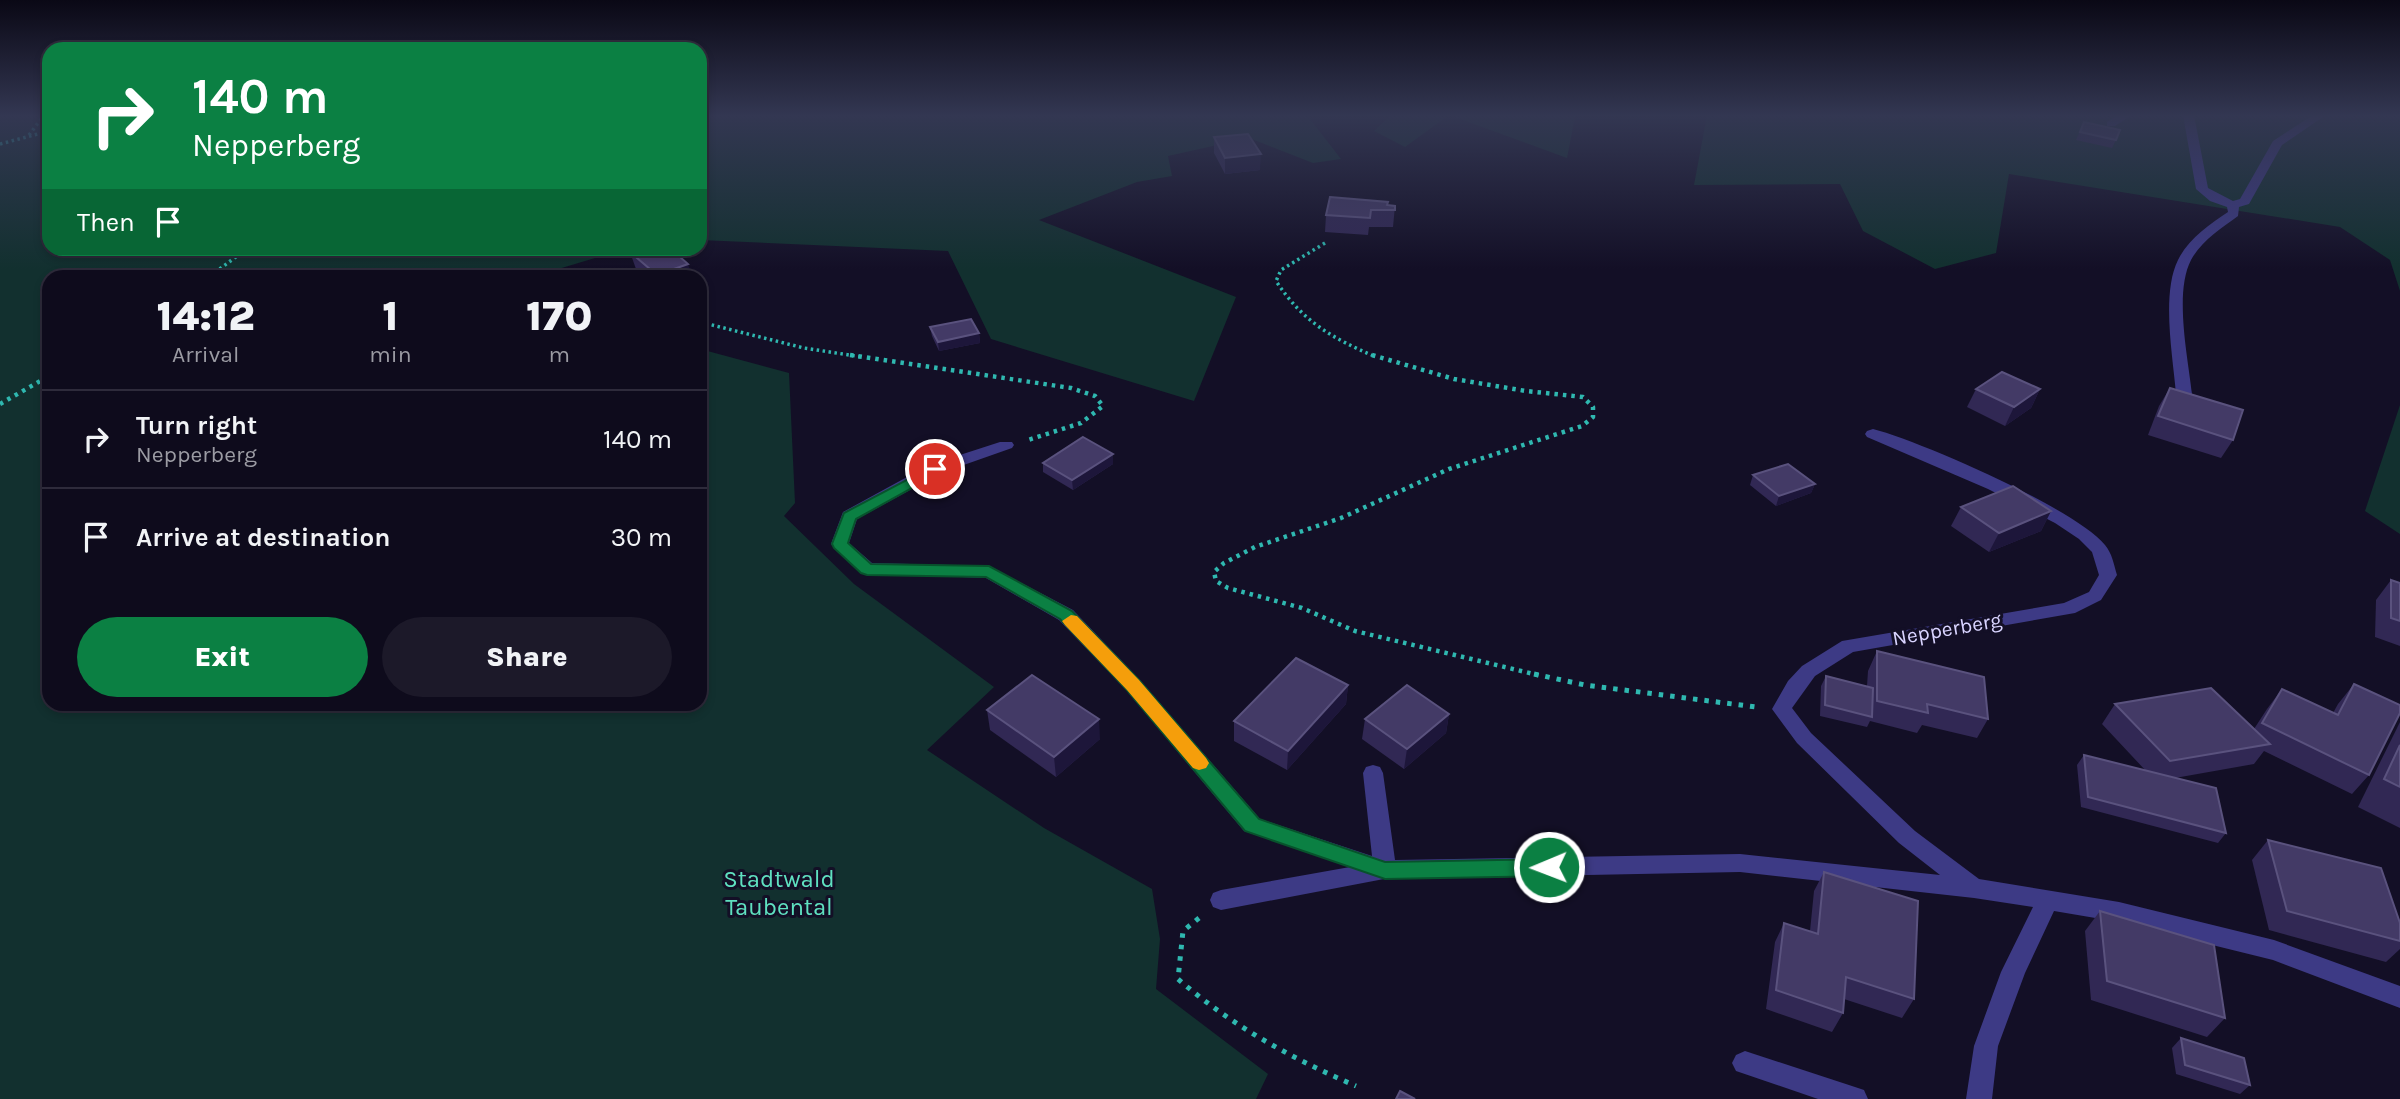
<!DOCTYPE html>
<style>
:root{--surface:#0e0b1c;--page:#1c1929;--text:#f1f3f6;--muted:#9b9ba3;--line:#2e2b3b;--accent:#0b8043}
body{margin:0;font-family:Karla,sans-serif;background:var(--page);color:var(--text);height:100vh;display:flex;flex-direction:column;font-size:26px;white-space:nowrap}
*{box-sizing:border-box;margin:0}
p{font-size:23px;color:var(--muted)}
.icon{flex:none;width:38px;height:38px;fill:none;stroke:currentColor;stroke-width:2;stroke-linecap:round;stroke-linejoin:round}
.map{position:relative;flex:1;overflow:hidden}
.details{position:absolute;left:42px;top:270px;width:665px;height:441px;display:flex;flex-direction:column;background:var(--surface);border-radius:21px;box-shadow:0 4px 10px #0003,0 0 0 2px var(--line)}
.details>*{flex:none}
.guide{position:absolute;left:42px;top:42px;width:665px;height:214px;border-radius:21px;box-shadow:0 4px 10px #0003,0 0 0 2px var(--line);background:#0b8043;color:#fff;overflow:hidden}
.pin{position:absolute;display:grid;place-items:center;width:60px;height:60px;color:#fff;margin:-30px;border:4px solid #fff;border-radius:50%;box-shadow:0 2px 7px #0007}
.me{position:absolute;width:77px;margin:-38px;rotate:269deg;stroke-linejoin:round;filter:drop-shadow(0 0 5px #0008)}
.turn{display:flex;align-items:center;gap:24px;height:147px;padding:0 35px;font-size:32px}
.turn .icon{width:91px;height:91px;stroke-width:2.5}
.turn b{display:block;font-size:49px;line-height:60px}
.then{display:flex;align-items:center;height:66px;padding:0 35px;background:#0003;gap:14px;font-size:26px}
.eta{display:flex;justify-content:space-evenly;align-items:center;height:119px;text-align:center}
.eta b{font-size:42px;font-weight:800;line-height:49px}
.action{display:flex;gap:14px;margin-top:auto;padding:14px 35px}
.action a{flex:1;height:80px;border-radius:42px;background:var(--accent);color:#fff;font-size:28px;font-weight:800;line-height:80px;text-align:center}
.action a+a{background:var(--page);color:var(--text)}
ul{padding:0;list-style:none}
li{display:flex;align-items:center;gap:21px;height:98px;padding:0 35px;border-top:2px solid var(--line)}
li div{flex:1}
li b{display:block;font-size:26px}
li em{font-style:normal}
.map>svg:first-child{display:block}
.green{fill:#12302f}
.lines{fill:none;stroke-linecap:round;stroke-linejoin:round}
.path-far2{stroke:#2fb8b0;stroke-width:3.5;stroke-dasharray:2.5 3.5;stroke-linecap:butt}
.path-far1{stroke:#2fb8b0;stroke-width:4.5;stroke-dasharray:3.5 5;stroke-linecap:butt}
.path{stroke:#2fb8b0;stroke-width:5;stroke-dasharray:4.5 7;stroke-linecap:butt}
.minor{fill:#3d3a85;fill-rule:evenodd}
.wall{fill:#312854}
.shaded-wall{fill:#1d163a}
.building{fill:#433a66;stroke:#5a527e;stroke-width:2}
.route{fill:#0b8043;stroke:#07532c;stroke-width:2}
.slow{fill:#f59e0b}
.labels{text-anchor:middle;dominant-baseline:central;stroke-width:6;stroke-linejoin:round;paint-order:stroke}
.street-label{font-size:21px;fill:#d9d4ff;stroke:#130f26}
.near-park-label{font-size:24px;fill:#5fe0c0;stroke:#130f26}
</style>
<div class="map">
<svg width="2400" height="1099" viewBox="0 0 2400 1099">
<rect width="100%" height="100%" fill="#130f26"/>
<!-- green -->
<g class="green">
<path d="M 0,115 L 49,115 L 49,248 L 625,249 L 535,276 L 49,276 L 49,704 L 700,704 L 700,349 L 789,373 L 795,503 L 784,516 L 854,584 L 994,687 L 927,750 L 1044,828 L 1152,889 L 1160,939 L 1156,989 L 1268,1074 L 1256,1099 L 0,1099 Z"/>
<path d="M 700,115 L 1307,115 L 1341,159 L 1313,163 L 1249,138 L 1168,156 L 1172,176 L 1137,182 L 1039,220 L 1236,297 L 1194,401 L 991,339 L 948,251 L 700,240 Z"/>
<path d="M 1391,115 L 1449,115 L 1405,147 L 1374,131 Z"/>
<path d="M 1449,115 L 1574,115 L 1575,117 L 1567,158 Z"/>
<path d="M 1707,115 L 2400,115 L 2400,291 L 2390,260 L 2340,227 L 2009,174 L 1996,253 L 1935,269 L 1863,231 L 1840,184 L 1694,185 Z"/>
<path d="M 2400,405 L 2400,534 L 2365,511 Z"/>
</g>
<g class="lines">
<!-- path-far2 -->
<g class="path-far2">
<path d="M 29,135 L 44,115"/>
<path d="M 0,144 L 49,131"/>
<path d="M 1325,243 L 1281,270 L 1276,281 C 1303,322 1332,338 1376,357"/>
<path d="M 210,276 L 248,248"/>
<path d="M 700,322 L 804,348 L 862,357"/>
</g>
<!-- path-far1 -->
<g class="path-far1">
<path d="M 850,355 L 1071,388 L 1095,396 L 1103,406 L 1081,423 L 1028,440"/>
<path d="M 1372,355 L 1454,379 L 1526,391 L 1583,397 L 1593,407 L 1593,417 L 1582,426 L 1449,469 L 1341,518 L 1255,547 L 1224,563 L 1214,572 L 1216,581 L 1228,588 L 1302,608 L 1355,631 L 1542,676"/>
<path d="M 0,404 L 49,376"/>
</g>
<!-- path -->
<g class="path">
<path d="M 1534,674 L 1585,685 L 1756,707"/>
<path d="M 1199,918 L 1183,931 L 1178,979 C 1232,1026 1291,1058 1356,1086"/>
</g>
<!-- minor -->
<g class="minor">
<path d="M 2118,115 L 2132,115 L 2115,126 L 2107,126 L 2107,122 Z"/>
<path d="M 2183,115 L 2194,115 L 2208,188 L 2233,201 L 2240,199 L 2273,141 L 2313,115 L 2326,115 L 2282,145 L 2249,204 L 2239,207 L 2238,216 C 2222,228 2201,241 2191,260 C 2174,293 2188,357 2192,394 L 2184,399 L 2176,394 C 2173,357 2161,294 2178,260 C 2188,239 2209,225 2228,212 L 2227,207 L 2210,201 L 2196,189 Z"/>
<path d="M 1873,429 C 1920,441 2076,509 2105,545 C 2112,553 2114,565 2117,575 L 2101,600 L 2075,613 L 1853,652 L 1815,676 L 1792,708 L 1811,733 L 1915,831 L 1979,879 L 2119,902 L 2274,940 L 2400,986 L 2400,1008 L 2273,960 L 2119,922 L 2054,911 L 2025,973 L 1998,1046 L 1992,1099 L 1966,1099 L 1974,1046 L 2001,972 L 2033,907 L 1974,898 L 1740,872 L 1384,879 L 1221,910 L 1213,907 L 1210,900 L 1213,893 L 1221,890 L 1350,867 L 1244,831 L 1126,690 L 1059,620 L 986,578 L 861,573 L 831,544 L 843,512 L 929,465 L 1000,442 L 1012,442 L 1014,445 L 1012,448 L 941,473 L 857,519 L 849,543 L 872,563 L 989,566 L 1073,610 L 1140,680 L 1260,819 L 1372,856 L 1363,773 L 1366,767 L 1373,765 L 1380,767 L 1383,773 L 1395,860 L 1740,854 L 1940,875 L 1899,843 L 1797,743 L 1772,709 L 1788,681 L 1802,666 L 1842,641 L 2064,603 L 2089,592 L 2099,575 L 2092,552 L 2079,539 L 2055,523 L 1988,489 L 1867,437 L 1865,434 L 1867,431 Z"/>
<path d="M 1745,1051 L 1855,1087 L 1864,1090 L 1868,1099 L 1818,1099 L 1736,1071 L 1732,1063 L 1736,1055 Z"/>
</g>
</g>
<!-- wall -->
<g class="wall">
<path d="M 2084,122 L 2116,140 L 2112,148 L 2076,140 Z"/>
<path d="M 1214,137 L 1260,170 L 1225,174 L 1214,153 Z"/>
<path d="M 1387,205 L 1395,206 L 1393,227 L 1369,227 L 1368,235 L 1325,232 L 1326,215 Z"/>
<path d="M 630,252 L 692,276 L 644,276 L 636,269 Z"/>
<path d="M 930,327 L 979,333 L 980,343 L 939,351 L 932,336 Z"/>
<path d="M 2170,388 L 2233,440 L 2221,458 L 2148,435 L 2159,406 Z"/>
<path d="M 1976,389 L 2040,389 L 2031,408 L 2005,426 L 1967,407 Z"/>
<path d="M 1043,463 L 1113,464 L 1073,490 L 1043,472 Z"/>
<path d="M 1753,475 L 1815,484 L 1811,493 L 1776,506 L 1750,485 Z"/>
<path d="M 1961,507 L 2051,511 L 2041,531 L 1989,552 L 1951,526 Z"/>
<path d="M 2391,580 L 2400,583 L 2400,646 L 2375,637 L 2376,600 Z"/>
<path d="M 1877,651 L 1988,719 L 1977,738 L 1922,725 L 1917,733 L 1870,721 L 1867,727 L 1820,716 L 1821,686 L 1826,676 L 1867,686 L 1868,671 Z"/>
<path d="M 2354,684 L 2369,775 L 2352,794 L 2264,751 L 2254,764 L 2175,778 L 2226,833 L 2218,843 L 2081,807 L 2077,765 L 2084,755 L 2146,771 L 2102,724 L 2115,704 L 2254,729 L 2267,709 L 2282,689 L 2333,713 L 2338,704 Z"/>
<path d="M 1348,685 L 1346,704 L 1287,770 L 1234,741 L 1234,721 Z"/>
<path d="M 987,710 L 1100,739 L 1056,777 L 990,730 Z"/>
<path d="M 1449,714 L 1446,733 L 1404,769 L 1362,739 L 1365,719 Z"/>
<path d="M 2400,722 L 2400,828 L 2358,807 Z"/>
<path d="M 2268,840 L 2400,923 L 2400,949 L 2386,962 L 2269,930 L 2252,860 Z"/>
<path d="M 1824,872 L 1914,999 L 1902,1018 L 1844,999 L 1843,1013 L 1832,1032 L 1766,1009 L 1775,942 L 1784,923 L 1810,931 L 1814,891 Z"/>
<path d="M 2100,911 L 2225,1018 L 2207,1037 L 2091,1000 L 2085,931 Z"/>
<path d="M 2181,1038 L 2250,1085 L 2240,1094 L 2176,1074 L 2172,1048 Z"/>
</g>
<!-- shaded-wall -->
<g class="shaded-wall">
<path d="M 1261,154 L 1260,170 L 1225,174 L 1225,158 Z"/>
<path d="M 688,264 L 692,276 L 657,276 L 657,275 Z"/>
<path d="M 979,333 L 980,343 L 939,351 L 938,342 Z"/>
<path d="M 2040,389 L 2031,408 L 2005,426 L 2014,407 Z"/>
<path d="M 1113,454 L 1113,464 L 1073,490 L 1072,480 Z"/>
<path d="M 1815,484 L 1811,493 L 1776,506 L 1779,496 Z"/>
<path d="M 2051,511 L 2041,531 L 1989,552 L 1999,533 Z"/>
<path d="M 1348,685 L 1346,704 L 1287,770 L 1288,751 Z"/>
<path d="M 1449,714 L 1446,733 L 1404,769 L 1407,749 Z"/>
<path d="M 1099,719 L 1100,739 L 1056,777 L 1054,757 Z"/>
</g>
<!-- building -->
<g class="building">
<path d="M 2084,122 L 2120,130 L 2116,140 L 2080,132 Z"/>
<path d="M 1248,134 L 1261,154 L 1225,158 L 1214,137 Z"/>
<path d="M 1330,197 L 1388,202 L 1387,205 L 1395,206 L 1395,210 L 1371,210 L 1370,218 L 1326,215 Z"/>
<path d="M 640,248 L 670,248 L 688,264 L 657,275 L 630,252 Z"/>
<path d="M 971,319 L 979,333 L 938,342 L 930,327 Z"/>
<path d="M 2002,372 L 2040,389 L 2014,407 L 1976,389 Z"/>
<path d="M 2170,388 L 2243,410 L 2233,440 L 2158,416 Z"/>
<path d="M 1083,437 L 1113,454 L 1072,480 L 1043,463 Z"/>
<path d="M 1788,464 L 1815,484 L 1779,496 L 1753,475 Z"/>
<path d="M 2013,486 L 2051,511 L 1999,533 L 1961,507 Z"/>
<path d="M 2391,580 L 2400,583 L 2400,621 L 2391,618 Z"/>
<path d="M 1877,651 L 1984,677 L 1988,719 L 1927,704 L 1928,713 L 1877,701 Z"/>
<path d="M 1296,658 L 1348,685 L 1288,751 L 1234,721 Z"/>
<path d="M 1032,675 L 1099,719 L 1054,757 L 987,710 Z"/>
<path d="M 1826,676 L 1873,688 L 1872,717 L 1825,705 Z"/>
<path d="M 2354,684 L 2400,705 L 2400,713 L 2369,775 L 2262,723 L 2282,689 L 2338,715 Z"/>
<path d="M 1407,685 L 1449,714 L 1407,749 L 1365,719 Z"/>
<path d="M 2211,688 L 2270,744 L 2170,761 L 2115,704 Z"/>
<path d="M 2400,745 L 2400,787 L 2384,779 Z"/>
<path d="M 2084,755 L 2216,788 L 2226,833 L 2088,797 Z"/>
<path d="M 2268,840 L 2381,868 L 2400,923 L 2400,941 L 2287,911 Z"/>
<path d="M 1824,872 L 1918,901 L 1914,999 L 1846,977 L 1843,1013 L 1776,990 L 1784,923 L 1818,934 Z"/>
<path d="M 2100,911 L 2214,945 L 2225,1018 L 2107,981 Z"/>
<path d="M 2181,1038 L 2244,1058 L 2250,1085 L 2185,1065 Z"/>
<path d="M 1400,1091 L 1415,1099 L 1396,1099 Z"/>
</g>
<!-- sky -->
<linearGradient id="sky" x2="0" y2="1"><stop stop-color="#0a0815"/><stop offset="0.43" stop-color="#333752"/><stop offset="1" stop-color="#333752" stop-opacity="0"/></linearGradient>
<rect width="2400" height="269" fill="url(#sky)"/>
<!-- route -->
<path class="route" d="M 935,465 L 943,469 L 941,472 L 856,519 L 848,543 L 871,564 L 989,566 L 1072,611 L 1139,680 L 1259,819 L 1385,862 L 1549,859 L 1556,861 L 1559,867 L 1556,873 L 1549,876 L 1385,879 L 1245,831 L 1127,690 L 1060,619 L 986,577 L 867,575 L 861,573 L 834,548 L 832,544 L 844,513 Z"/>
<!-- slow -->
<path class="slow" d="M 1071,615 L 1077,616 L 1139,680 L 1206,758 L 1209,763 L 1206,768 L 1199,770 L 1193,768 L 1127,690 L 1065,625 L 1062,621 Z"/>
<g class="labels">
<!-- street labels -->
<g class="street-label">
<text transform="translate(1947 629) rotate(-10)">Nepperberg</text>
</g>
<!-- near-park labels -->
<g class="near-park-label">
<text x="779" y="879">Stadtwald<tspan x="779" dy="28">Taubental</tspan></text>
</g>
</g>
</svg>
<div class="pin" style="left:935px;top:469px;background:#d93025"><svg class="icon" aria-label="arrive" viewBox="0 0 24 24"><path d="M6 21V4h12l-3 4 3 4H6"/></svg></div>
<svg class="me" style="left:1549px;top:867px" viewBox="-20 -20 40 40"><circle r="17" fill="#0b8043" stroke="#fff" stroke-width="3"/><path d="M0-11L8 9 0 5-8 9z" fill="#fff"/></svg>
<div class="guide">
<div class="turn"><svg class="icon" aria-label="right" viewBox="0 0 24 24"><path d="M7 20v-9h11M14 6l5 5-5 5"/></svg><div><b>140 m</b>Nepperberg</div></div>
<div class="then">Then<svg class="icon" aria-label="arrive" viewBox="0 0 24 24"><path d="M6 21V4h12l-3 4 3 4H6"/></svg></div>
</div>
<section class="details">
<div class="eta">
<div><b>14:12</b><p>Arrival</p></div>
<div><b>1</b><p>min</p></div>
<div><b>170</b><p>m</p></div>
</div>
<ul>
<li><svg class="icon" aria-label="right" viewBox="0 0 24 24"><path d="M7 20v-9h11M14 6l5 5-5 5"/></svg><div><b>Turn right</b><p>Nepperberg</p></div><em>140 m</em></li>
<li><svg class="icon" aria-label="arrive" viewBox="0 0 24 24"><path d="M6 21V4h12l-3 4 3 4H6"/></svg><div><b>Arrive at destination</b></div><em>30 m</em></li>
</ul>
<div class="action"><a>Exit</a><a>Share</a></div>
</section>
</div>
